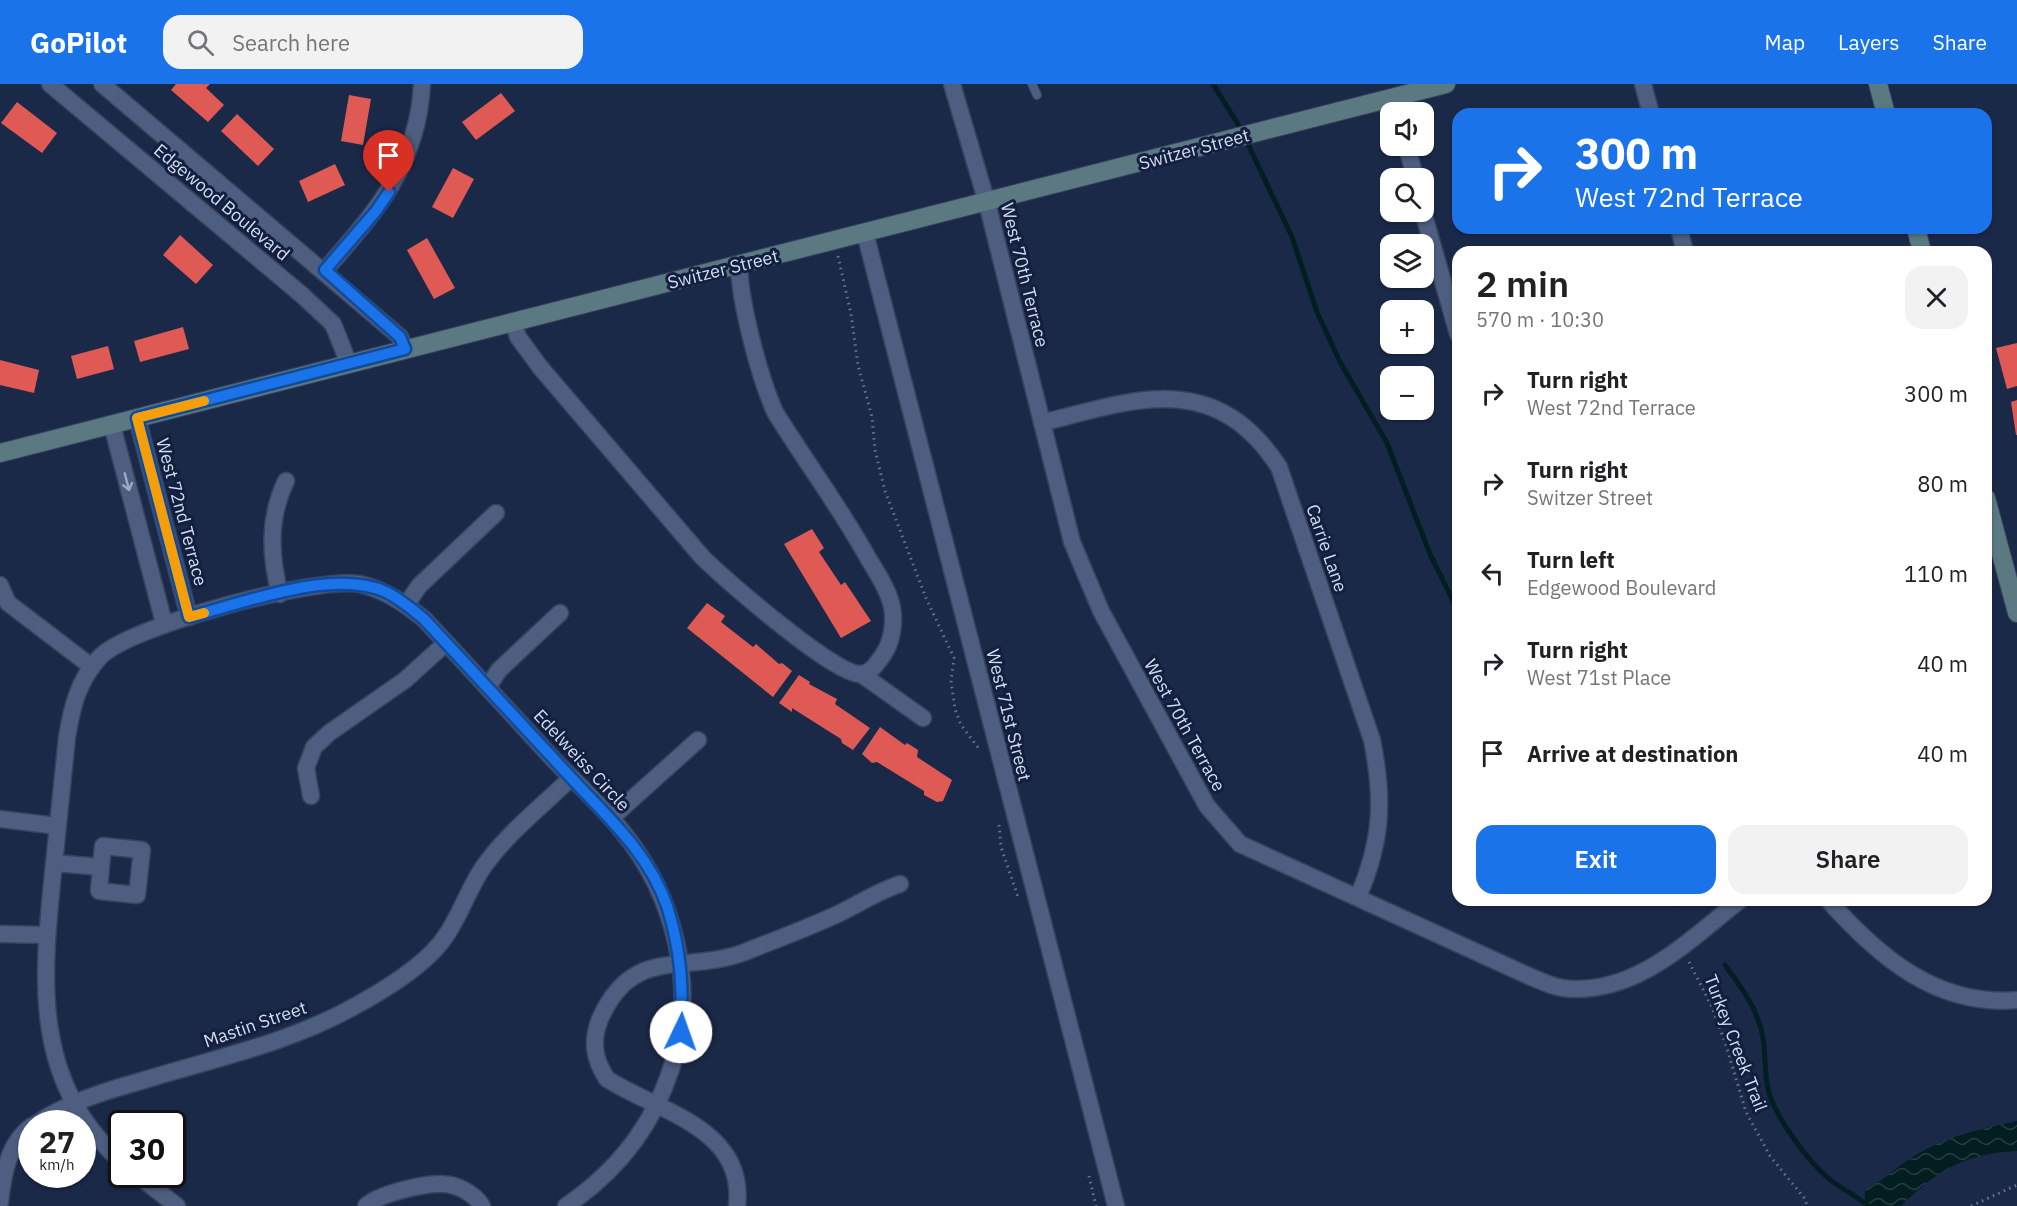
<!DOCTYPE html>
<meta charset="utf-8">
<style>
:root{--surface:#fff;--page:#f2f2f2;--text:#202124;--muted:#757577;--accent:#1a73e8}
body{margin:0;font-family:"IBM Plex Sans",sans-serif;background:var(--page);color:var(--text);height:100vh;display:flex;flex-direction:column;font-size:22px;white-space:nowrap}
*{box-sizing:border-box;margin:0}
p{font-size:20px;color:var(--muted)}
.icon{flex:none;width:33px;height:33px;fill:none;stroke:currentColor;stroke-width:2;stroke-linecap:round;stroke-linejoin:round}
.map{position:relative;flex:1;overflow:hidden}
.details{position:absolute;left:1452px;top:162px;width:540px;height:660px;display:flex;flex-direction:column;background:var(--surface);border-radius:18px;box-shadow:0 2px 4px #0004}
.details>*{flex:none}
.hud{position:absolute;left:1452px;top:24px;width:540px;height:126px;border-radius:18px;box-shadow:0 2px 4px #0004;background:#1a73e8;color:#fff;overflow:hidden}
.fabs{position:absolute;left:1380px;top:18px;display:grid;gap:12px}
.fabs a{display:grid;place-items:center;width:54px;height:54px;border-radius:12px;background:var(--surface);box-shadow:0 2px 4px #0004;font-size:30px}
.speed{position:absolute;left:18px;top:1026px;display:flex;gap:12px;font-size:30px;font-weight:700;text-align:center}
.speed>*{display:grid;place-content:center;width:78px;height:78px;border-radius:50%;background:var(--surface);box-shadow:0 2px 4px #0004;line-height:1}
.speed small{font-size:15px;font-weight:400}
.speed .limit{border:3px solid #111;border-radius:9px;background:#fff;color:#111}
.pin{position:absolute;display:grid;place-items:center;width:51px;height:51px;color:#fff;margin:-62px -26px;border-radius:50% 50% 50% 0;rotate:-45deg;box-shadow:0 0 6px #0007}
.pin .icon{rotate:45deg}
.me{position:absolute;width:66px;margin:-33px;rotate:3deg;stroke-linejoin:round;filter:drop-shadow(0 0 4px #0008)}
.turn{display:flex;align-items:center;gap:21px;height:126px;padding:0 24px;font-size:27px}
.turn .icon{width:78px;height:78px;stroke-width:2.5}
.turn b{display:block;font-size:42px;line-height:51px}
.round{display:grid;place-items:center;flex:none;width:63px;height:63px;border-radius:18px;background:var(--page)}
.head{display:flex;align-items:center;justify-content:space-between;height:102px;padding:0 24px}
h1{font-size:36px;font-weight:600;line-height:45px}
.button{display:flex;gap:12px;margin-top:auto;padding:12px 24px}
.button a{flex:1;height:69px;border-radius:18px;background:var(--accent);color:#fff;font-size:24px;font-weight:600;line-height:69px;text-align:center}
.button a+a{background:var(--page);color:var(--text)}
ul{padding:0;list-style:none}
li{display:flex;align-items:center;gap:18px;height:90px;padding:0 24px}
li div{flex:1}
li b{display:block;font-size:22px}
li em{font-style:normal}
header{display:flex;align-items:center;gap:36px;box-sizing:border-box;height:84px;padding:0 30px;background:var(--accent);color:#fff}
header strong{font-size:28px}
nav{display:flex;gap:33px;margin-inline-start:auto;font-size:21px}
.search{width:420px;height:54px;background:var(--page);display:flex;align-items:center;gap:15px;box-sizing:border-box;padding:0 21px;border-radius:18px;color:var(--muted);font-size:22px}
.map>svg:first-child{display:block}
.water{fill:url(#water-waves)}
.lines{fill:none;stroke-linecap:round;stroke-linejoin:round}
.stream{stroke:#021e21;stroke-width:5}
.building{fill:#e05a55}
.lane-casing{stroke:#37425d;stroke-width:10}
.street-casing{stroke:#37425d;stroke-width:19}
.secondary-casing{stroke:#37425d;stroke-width:20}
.path{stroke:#68748f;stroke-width:3;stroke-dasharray:1.5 4.5;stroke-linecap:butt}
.lane{stroke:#4d5e81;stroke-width:8}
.street{stroke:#4d5e81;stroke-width:16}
.secondary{stroke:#5a7980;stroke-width:18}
.oneway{stroke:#9daac5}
.route-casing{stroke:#114b97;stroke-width:15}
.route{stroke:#1a73e8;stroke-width:10}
.slow{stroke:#f59e0b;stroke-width:10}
.labels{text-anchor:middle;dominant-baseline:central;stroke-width:6;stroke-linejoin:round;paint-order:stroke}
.street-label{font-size:18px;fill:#d3ddf2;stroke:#121f3e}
</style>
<header>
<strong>GoPilot</strong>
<div class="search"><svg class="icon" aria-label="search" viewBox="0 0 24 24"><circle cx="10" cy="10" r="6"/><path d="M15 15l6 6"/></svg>Search here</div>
<nav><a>Map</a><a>Layers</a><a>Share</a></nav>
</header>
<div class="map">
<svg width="2017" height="1122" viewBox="0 0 2017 1122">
<defs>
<pattern id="water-waves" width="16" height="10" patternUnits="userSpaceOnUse" patternTransform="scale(1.5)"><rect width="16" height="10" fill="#021e21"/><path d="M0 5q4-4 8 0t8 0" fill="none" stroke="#263e42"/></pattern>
</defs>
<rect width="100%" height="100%" fill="#1b2949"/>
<!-- water -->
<path class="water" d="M 2017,1037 L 2017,1067 C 1964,1070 1939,1085 1901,1122 L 1865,1122 L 1865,1106 C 1882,1098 1895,1084 1911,1074 C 1943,1053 1980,1045 2017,1037 Z"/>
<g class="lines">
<!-- stream -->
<g class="stream">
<path d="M 1213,0 L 1242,47"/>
<path d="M 1246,56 L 1292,153 L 1317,228 L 1340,278 L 1387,359 L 1430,470 L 1458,527"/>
<path d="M 1674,816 L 1677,820"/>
<path d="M 1725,881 C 1742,904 1758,925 1763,954 C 1766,970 1764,988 1768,1005 C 1774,1031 1806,1075 1827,1093 C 1839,1104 1855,1110 1868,1122"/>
</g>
</g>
<!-- building -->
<g class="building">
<path d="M 176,0 L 210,0 L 206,4 L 224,21 L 208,38 L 171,6 Z"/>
<path d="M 501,9 L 515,27 L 476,56 L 462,38 Z"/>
<path d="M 349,11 L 371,15 L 363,61 L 341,57 Z"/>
<path d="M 17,18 L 57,49 L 42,69 L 1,39 Z"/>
<path d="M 237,30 L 274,65 L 258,82 L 221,47 Z"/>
<path d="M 335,80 L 345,101 L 308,118 L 299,97 Z"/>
<path d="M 453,84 L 474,95 L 453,134 L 432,123 Z"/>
<path d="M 180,151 L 213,181 L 196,200 L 163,171 Z"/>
<path d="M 427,154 L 455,204 L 434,215 L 407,166 Z"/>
<path d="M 183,243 L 189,265 L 140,278 L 134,257 Z"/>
<path d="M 2017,259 L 2017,302 L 2007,305 L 1996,264 Z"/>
<path d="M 108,262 L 114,285 L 77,295 L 71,272 Z"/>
<path d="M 0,276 L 39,286 L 34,309 L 0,301 Z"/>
<path d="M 2017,316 L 2017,351 L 2016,351 L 2011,318 Z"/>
<path d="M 812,445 L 824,464 L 819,468 L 841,501 L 845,498 L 871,537 L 841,554 L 784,460 Z"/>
<path d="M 707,519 L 725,532 L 721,538 L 753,563 L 756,560 L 779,580 L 782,579 L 792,587 L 773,613 L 687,544 Z"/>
<path d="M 799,591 L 810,598 L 809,600 L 837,615 L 835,620 L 870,644 L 853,666 L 842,659 L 841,655 L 792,624 L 792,628 L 779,619 Z"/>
<path d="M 880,643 L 905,661 L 907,659 L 918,666 L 917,673 L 952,696 L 943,717 L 937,718 L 924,711 L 924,707 L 877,678 L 872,679 L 862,670 Z"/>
</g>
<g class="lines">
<defs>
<path id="lane" d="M 1032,0 L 1037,11"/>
<g id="street">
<path d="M 50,0 L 302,211 L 333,240 L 349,280"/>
<path d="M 102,0 L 400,253 L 405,265"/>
<path d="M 952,0 L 987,119 L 1072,458 L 1101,527 L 1207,722 L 1240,760 L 1531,893 C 1541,897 1551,902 1562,904 C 1634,913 1688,857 1740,816"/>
<path d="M 1643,0 L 1651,30"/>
<path d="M 1395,13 L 1399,28"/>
<path d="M 1407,62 L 1415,94"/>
<path d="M 1423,128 L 1458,250"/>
<path d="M 1679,144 L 1685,168"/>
<path d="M 865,149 L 1116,1122"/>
<path d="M 325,186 C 375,129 418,81 422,0"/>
<path d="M 513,238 L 518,253 L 540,283 L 703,474 C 726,496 833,590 860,590 C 871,590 877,579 883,571 C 892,558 895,538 892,523 C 888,505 877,489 868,474 C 840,423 805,377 775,328 C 759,292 740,219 739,181"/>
<path d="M 137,334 L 189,533"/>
<path d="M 1042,339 C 1135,315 1215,285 1279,383 L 1372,656 C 1384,716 1382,757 1358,813"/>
<path d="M 112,341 L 164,539"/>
<path d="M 0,501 L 8,519 L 92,583"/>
<path d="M 280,510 C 270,472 268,434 286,397"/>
<path d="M 406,521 L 419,502 L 496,429"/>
<path d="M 861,590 L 923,634"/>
<path d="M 488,603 L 499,586 L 560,529"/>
<path d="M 311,712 L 306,684 L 314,663 L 329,649 L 405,596 L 446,559"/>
<path d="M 611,734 L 698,656"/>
<path d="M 0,735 L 57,742"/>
<path d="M 54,779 L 101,783 L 99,807 L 137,811 L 142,766 L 103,762 L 101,783"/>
<path d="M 1828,816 C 1878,872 1936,923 2017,916"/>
<path d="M 0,850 L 47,851"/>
<path d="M 36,1040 C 66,1019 105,1007 141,997 C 212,975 290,959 355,922 C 383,907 427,880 445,853 C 460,832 468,806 482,785 C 506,750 541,723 571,694"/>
<path d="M 122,1078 C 32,999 42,896 53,789 C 58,744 62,699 67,653 C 72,623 78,597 99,574 C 127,542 318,492 360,500 C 385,506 404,519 424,535 C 467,581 510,628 553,675 C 576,699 601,721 622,747 C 675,812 698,904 671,985 C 652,1044 616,1088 566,1122"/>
<path d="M 136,1090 L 177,1122"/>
<path d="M 0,1118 C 3,1091 8,1059 32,1042"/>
<path d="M 366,1122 C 378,1110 425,1099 442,1100 C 457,1100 475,1110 482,1122"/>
<path d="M 737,1122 C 746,1044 659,1028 607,995 C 594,975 591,958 600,935 C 633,860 685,891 745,868 C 777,855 811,843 842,828 C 862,818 879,807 900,800"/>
</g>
<g id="secondary">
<path d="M 1878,0 L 1886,30"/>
<path d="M 1916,144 L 1922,168"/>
<path d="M 0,369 L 1446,0"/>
<path d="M 1986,414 L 2017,529"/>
</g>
</defs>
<!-- lane casing -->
<use href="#lane" class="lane-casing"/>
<!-- street casing -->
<use href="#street" class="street-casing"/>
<!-- secondary casing -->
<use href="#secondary" class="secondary-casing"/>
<!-- path -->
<g class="path">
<path d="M 838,172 L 851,230 L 858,281 L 872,333 L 875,366 L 885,407 L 926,514 L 954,574 L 951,597 L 955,625 L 961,641 L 980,666"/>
<path d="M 999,741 L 1001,763 L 1018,813"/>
<path d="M 1689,878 L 1711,921 L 1725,958 L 1746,1028 L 1770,1072 L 1805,1115 L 1807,1122"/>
<path d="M 1089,1092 L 1096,1122"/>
<path d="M 1971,1122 L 2017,1101"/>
</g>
<!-- lane -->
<use href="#lane" class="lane"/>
<!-- street -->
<use href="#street" class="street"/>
<!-- secondary -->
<use href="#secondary" class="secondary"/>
</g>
<!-- one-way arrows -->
<defs><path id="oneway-shaft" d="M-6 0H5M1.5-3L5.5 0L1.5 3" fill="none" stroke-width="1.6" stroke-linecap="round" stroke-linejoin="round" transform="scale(1.5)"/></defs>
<use class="oneway" href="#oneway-shaft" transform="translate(127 398) rotate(75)"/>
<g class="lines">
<defs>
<path id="route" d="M 389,108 L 376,127 L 325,186 L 400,253 L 405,265 L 137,334 L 189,533 C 243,519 333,484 386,508 C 400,515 412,525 424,535 C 470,585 517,635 563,685 C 601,727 648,766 667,822 C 681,866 683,902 681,948"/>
</defs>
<!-- route casing -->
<use href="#route" class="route-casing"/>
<!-- route -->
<use href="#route" class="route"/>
<!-- slow -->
<path class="slow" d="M 204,317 L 137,334 L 189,533 L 204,529"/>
</g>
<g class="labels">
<!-- street labels -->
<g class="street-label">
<text transform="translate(1194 65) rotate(-15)">Switzer Street</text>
<text transform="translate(222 118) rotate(40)">Edgewood Boulevard</text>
<text transform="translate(723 185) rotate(-14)">Switzer Street</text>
<text transform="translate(1025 191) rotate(76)">West 70th Terrace</text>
<text transform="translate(182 428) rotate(75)">West 72nd Terrace</text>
<text transform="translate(1327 464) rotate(71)">Carrie Lane</text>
<text transform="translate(1009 631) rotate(76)">West 71st Street</text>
<text transform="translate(1185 641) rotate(61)">West 70th Terrace</text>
<text transform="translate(582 676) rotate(47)">Edelweiss Circle</text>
<text transform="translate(255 940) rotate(-19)">Mastin Street</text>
<text transform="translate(1736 959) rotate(69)">Turkey Creek Trail</text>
</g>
</g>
</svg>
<div class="fabs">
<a><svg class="icon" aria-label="sound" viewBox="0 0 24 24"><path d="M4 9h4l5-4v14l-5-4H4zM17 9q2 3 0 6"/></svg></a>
<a><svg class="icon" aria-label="search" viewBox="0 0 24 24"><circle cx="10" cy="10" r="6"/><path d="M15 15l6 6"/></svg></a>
<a><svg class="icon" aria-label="layers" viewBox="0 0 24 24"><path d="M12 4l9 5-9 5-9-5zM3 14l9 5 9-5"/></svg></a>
<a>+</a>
<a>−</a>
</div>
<div class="speed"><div>27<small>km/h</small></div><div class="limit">30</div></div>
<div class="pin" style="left:389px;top:108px;background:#d93025"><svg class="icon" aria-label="arrive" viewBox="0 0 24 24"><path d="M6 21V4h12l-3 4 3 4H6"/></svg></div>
<svg class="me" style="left:681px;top:948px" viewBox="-20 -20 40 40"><circle r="19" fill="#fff"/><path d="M0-13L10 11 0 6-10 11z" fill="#1a73e8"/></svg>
<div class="hud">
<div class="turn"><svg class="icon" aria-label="right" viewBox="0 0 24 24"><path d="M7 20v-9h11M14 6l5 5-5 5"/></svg><div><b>300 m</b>West 72nd Terrace</div></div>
</div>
<section class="details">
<div class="head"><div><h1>2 min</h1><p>570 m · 10:30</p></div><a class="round"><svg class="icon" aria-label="close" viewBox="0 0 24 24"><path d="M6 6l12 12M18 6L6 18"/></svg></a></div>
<ul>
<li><svg class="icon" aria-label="right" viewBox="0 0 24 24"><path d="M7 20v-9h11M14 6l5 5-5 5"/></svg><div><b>Turn right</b><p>West 72nd Terrace</p></div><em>300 m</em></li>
<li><svg class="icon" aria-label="right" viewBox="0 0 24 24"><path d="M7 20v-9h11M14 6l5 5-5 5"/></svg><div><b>Turn right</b><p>Switzer Street</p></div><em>80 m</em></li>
<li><svg class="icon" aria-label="left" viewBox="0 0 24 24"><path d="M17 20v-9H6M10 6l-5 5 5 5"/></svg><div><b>Turn left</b><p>Edgewood Boulevard</p></div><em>110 m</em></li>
<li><svg class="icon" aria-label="right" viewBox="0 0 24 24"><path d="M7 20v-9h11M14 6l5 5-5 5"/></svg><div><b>Turn right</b><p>West 71st Place</p></div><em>40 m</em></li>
<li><svg class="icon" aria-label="arrive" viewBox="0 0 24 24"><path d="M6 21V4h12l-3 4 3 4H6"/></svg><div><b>Arrive at destination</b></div><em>40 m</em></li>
</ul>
<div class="button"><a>Exit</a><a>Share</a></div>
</section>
</div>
